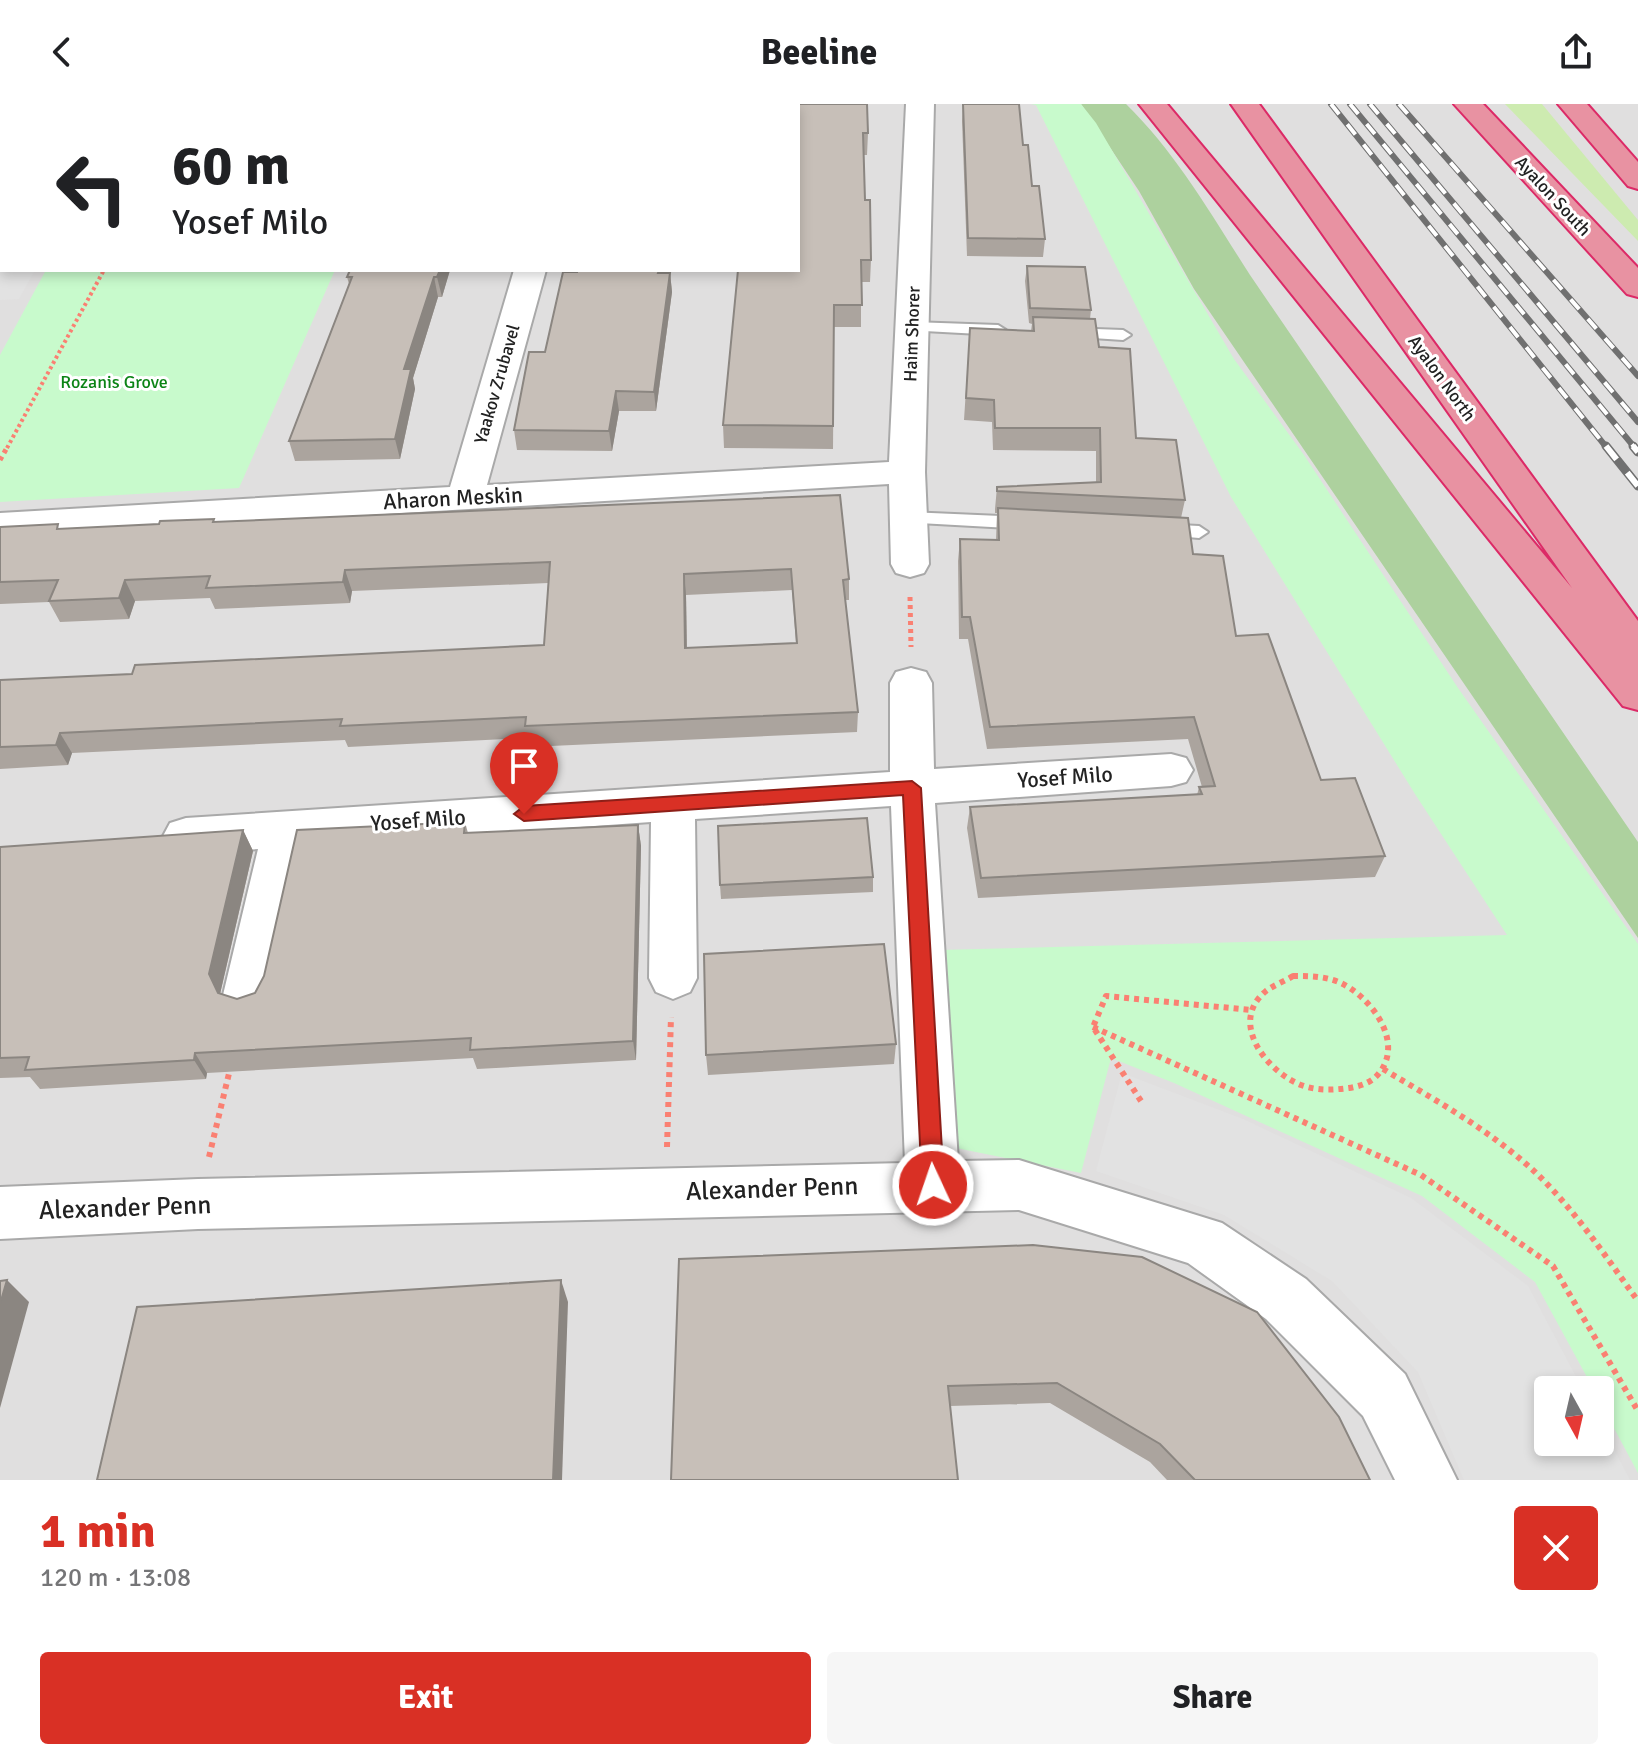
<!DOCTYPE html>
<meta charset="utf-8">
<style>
:root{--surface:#fff;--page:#f6f6f6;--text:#202124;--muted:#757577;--accent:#d93025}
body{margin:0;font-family:Signika,sans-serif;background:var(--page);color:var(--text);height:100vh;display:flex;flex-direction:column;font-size:30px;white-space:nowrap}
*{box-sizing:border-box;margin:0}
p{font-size:26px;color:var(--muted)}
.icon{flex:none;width:44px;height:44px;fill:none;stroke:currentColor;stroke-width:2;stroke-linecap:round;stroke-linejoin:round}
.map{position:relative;height:1376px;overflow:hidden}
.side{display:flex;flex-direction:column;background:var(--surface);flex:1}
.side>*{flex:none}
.guide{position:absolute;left:0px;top:0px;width:800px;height:168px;box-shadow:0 4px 12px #0003;background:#fff;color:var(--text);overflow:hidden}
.needle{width:52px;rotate:172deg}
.fabs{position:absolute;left:1534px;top:1272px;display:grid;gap:16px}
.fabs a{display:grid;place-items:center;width:80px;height:80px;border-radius:8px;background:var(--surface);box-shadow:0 4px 12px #0003;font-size:40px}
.pin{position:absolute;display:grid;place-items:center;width:68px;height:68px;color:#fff;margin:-82px -34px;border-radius:50% 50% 50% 0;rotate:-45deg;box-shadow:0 0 8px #0007}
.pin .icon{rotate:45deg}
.me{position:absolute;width:88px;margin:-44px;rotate:357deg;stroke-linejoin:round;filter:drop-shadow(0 0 6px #0008)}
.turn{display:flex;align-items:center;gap:28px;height:168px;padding:0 40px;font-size:36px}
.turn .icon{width:104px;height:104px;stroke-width:2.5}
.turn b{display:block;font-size:56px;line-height:68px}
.round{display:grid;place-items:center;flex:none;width:84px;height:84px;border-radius:8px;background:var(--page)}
.summary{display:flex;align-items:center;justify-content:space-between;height:136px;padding:0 40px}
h1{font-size:48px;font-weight:800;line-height:60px;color:var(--accent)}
.button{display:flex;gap:16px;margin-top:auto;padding:16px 40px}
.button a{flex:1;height:92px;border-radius:8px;background:var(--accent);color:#fff;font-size:32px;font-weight:800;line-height:92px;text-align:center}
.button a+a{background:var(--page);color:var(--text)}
header{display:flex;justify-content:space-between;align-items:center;height:104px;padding:0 40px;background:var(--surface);font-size:36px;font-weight:800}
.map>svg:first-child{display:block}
.residential{fill:#e0dfdf;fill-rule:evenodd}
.grass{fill:#cdebb0}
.forest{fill:#add19e}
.park{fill:#c8facc}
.parking{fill:#e2e2e2}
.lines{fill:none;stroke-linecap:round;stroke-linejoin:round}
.lane-casing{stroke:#a9a9a9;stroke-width:4}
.street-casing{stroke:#a9a9a9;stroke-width:4}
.highway-casing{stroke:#dc2a67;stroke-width:4}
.path-far2{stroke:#fa8072;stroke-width:4;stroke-dasharray:3 3;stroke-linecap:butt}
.path-far1{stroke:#fa8072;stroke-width:5;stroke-dasharray:4 4;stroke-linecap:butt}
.path{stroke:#fa8072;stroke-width:6;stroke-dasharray:5 5;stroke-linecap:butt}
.lane{fill:#fff;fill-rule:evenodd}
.street{fill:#fff;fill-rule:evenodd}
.highway{fill:#e892a2;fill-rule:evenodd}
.rail-far1-casing{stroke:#707070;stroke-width:6}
.rail-casing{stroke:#707070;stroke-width:9}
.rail-far1{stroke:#fff;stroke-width:4;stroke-dasharray:13;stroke-linecap:butt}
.rail{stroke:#fff;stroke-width:6;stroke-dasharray:17;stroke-linecap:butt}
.wall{fill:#aba49e;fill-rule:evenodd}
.shaded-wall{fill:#8b8681}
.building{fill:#c7bfb8;stroke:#8b8681;stroke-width:2;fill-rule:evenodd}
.route{fill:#d93025;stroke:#8d1f18;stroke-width:2}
.labels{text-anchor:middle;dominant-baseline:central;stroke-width:6;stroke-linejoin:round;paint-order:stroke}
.far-street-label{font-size:18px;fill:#222;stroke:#fff}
.far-park-label{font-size:18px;fill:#0c8416;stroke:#fff}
.street-label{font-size:22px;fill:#222;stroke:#fff}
.near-street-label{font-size:26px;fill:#222;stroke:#fff}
</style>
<header><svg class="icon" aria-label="back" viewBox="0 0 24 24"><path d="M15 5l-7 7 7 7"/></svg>Beeline<svg class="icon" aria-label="share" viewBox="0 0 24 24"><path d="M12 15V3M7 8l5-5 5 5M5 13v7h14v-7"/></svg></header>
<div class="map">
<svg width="1638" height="1376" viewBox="0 0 1638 1376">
<rect width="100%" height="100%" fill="#f2efe9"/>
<!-- residential -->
<path class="residential" d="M 0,0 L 1638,0 L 1638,1376 L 0,1376 ZM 2,2 L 798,2 L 798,166 L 2,166 ZM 1548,1286 L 1600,1286 L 1600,1338 L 1548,1338 Z"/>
<!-- grass -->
<path class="grass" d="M 1505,0 L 1542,0 L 1638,116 L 1638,137 Z"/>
<!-- forest -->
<path class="forest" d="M 1081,0 L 1126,0 C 1177,50 1212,112 1250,171 L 1638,738 L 1638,834 L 1194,185 L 1139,87 Z"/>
<!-- park -->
<g class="park">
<path d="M 1031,0 L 1081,0 L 1096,19 L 1234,255 L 1304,351 L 1458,584 L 1638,840 L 1638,1369 L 1600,1298 L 1600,1286 L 1594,1286 L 1535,1178 L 1422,1092 L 1174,979 L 1111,954 L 1081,1069 L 946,1042 L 939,846 L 1507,831 L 1415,690 L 1231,393 L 1036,1 Z"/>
<path d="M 46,166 L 335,166 L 239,384 L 0,398 L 0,251 Z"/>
</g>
<!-- parking -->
<g class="parking">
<path d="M 0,134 L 2,166 L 35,166 L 19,195 L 0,196 Z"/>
<path d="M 1122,969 L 1243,1015 L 1411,1094 L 1528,1182 L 1583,1286 L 1548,1286 L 1548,1338 L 1600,1338 L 1600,1319 L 1630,1376 L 1464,1376 L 1418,1268 L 1332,1177 L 1224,1111 L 1096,1067 Z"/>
</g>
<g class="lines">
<defs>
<g id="lane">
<path d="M 912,218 L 998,221 L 1006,226 L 998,231 L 906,226 L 906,220 Z"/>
<path d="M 1068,224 L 1123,226 L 1131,231 L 1123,236 L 1062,232 L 1060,229 Z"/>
<path d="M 908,408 L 1026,413 L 1035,419 L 1026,425 L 901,418 L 899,414 L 901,410 Z"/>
<path d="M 1160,420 L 1199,422 L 1208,428 L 1199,434 L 1153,430 L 1151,426 L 1153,422 Z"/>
</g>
<g id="street">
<path d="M 564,0 L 592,0 L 563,2 Z"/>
<path d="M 906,0 L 934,0 L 925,368 L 929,460 L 924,469 L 910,473 L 896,469 L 891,460 L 889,380 L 0,433 L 0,409 L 450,383 L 514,166 L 546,166 L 487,381 L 889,358 Z"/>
<path d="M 911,564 L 926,568 L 932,579 L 934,665 L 1171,650 L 1186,654 L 1193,666 L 1186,678 L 1171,682 L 935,699 L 958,1057 L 1019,1056 L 1222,1119 L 1306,1175 L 1405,1270 L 1457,1376 L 1395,1376 L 1363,1312 L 1266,1215 L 1188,1159 L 1019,1106 L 198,1125 L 0,1135 L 0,1083 L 198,1075 L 905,1059 L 891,702 L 695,715 L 697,874 L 690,888 L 673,895 L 656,888 L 649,874 L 651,718 L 304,742 L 271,891 L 264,906 L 247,912 L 230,906 L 223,891 L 258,745 L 186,750 L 170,745 L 163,732 L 170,719 L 186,714 L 890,668 L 890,579 L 896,568 Z"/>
</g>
<g id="highway">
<path d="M 1139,0 L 1167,0 L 1572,484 L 1231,0 L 1259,0 L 1638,517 L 1638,606 L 1623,602 Z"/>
<path d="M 1454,0 L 1483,0 L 1638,164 L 1638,193 L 1627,190 Z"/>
<path d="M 1558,0 L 1587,0 L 1638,58 L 1638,85 L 1628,82 Z"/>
</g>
</defs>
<!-- lane casing -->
<use href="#lane" class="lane-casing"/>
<!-- street casing -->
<use href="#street" class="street-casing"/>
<!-- highway casing -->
<use href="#highway" class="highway-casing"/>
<!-- path-far2 -->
<path class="path-far2" d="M 7,344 L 104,166"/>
<!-- path-far1 -->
<g class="path-far1">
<path d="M 0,356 L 8,342"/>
<path d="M 910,493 L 911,543"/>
</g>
<!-- path -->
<g class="path">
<path d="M 1293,872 C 1309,872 1326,872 1341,879 C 1370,893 1404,936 1380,968 C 1373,978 1361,982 1349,984 C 1333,986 1317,987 1301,981 C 1266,967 1228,918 1266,887 C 1274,881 1285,877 1293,872 Z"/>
<path d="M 1093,923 L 1421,1071 L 1553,1162 L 1638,1307"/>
<path d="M 1383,965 C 1435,996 1490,1026 1535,1068 C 1575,1106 1606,1153 1638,1197"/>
<path d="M 1141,997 L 1093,923 L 1106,892 L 1251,906"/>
<path d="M 667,1043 L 671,913"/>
<path d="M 209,1053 L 231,961"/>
</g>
<!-- lane -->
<use href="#lane" class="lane"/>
<!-- street -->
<use href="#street" class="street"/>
<!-- highway -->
<use href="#highway" class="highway"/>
<defs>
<g id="rail-far1">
<path d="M 1331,0 L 1607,344"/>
<path d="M 1350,0 L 1635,344"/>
<path d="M 1370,0 L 1638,318"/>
<path d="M 1399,0 L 1638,272"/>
</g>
<g id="rail">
<path d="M 1606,342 L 1638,382"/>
<path d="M 1633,342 L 1638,348"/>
</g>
</defs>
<!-- rail-far1 casing -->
<use href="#rail-far1" class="rail-far1-casing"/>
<!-- rail casing -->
<use href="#rail" class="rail-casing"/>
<!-- rail-far1 -->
<use href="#rail-far1" class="rail-far1"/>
<!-- rail -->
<use href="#rail" class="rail"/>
</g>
<!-- wall -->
<g class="wall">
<path d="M 963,0 L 1023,41 L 1045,135 L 1043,153 L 967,152 L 962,17 Z"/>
<path d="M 798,2 L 868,29 L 867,51 L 864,51 L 865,96 L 871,156 L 870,178 L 861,178 L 861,223 L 834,223 L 833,345 L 724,344 L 723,321 L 798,166 Z"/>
<rect x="0" y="33" width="2" height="94"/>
<path d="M 1027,162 L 1091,206 L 1090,215 L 1099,243 L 1136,334 L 1185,396 L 1181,414 L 1193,450 L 1236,532 L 1321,676 L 1385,752 L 1375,773 L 978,794 L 967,724 L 970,703 L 1197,691 L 1199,683 L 1202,683 L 1188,635 L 987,645 L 968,535 L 959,535 L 958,457 L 960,435 L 996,436 L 997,409 L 995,409 L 995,405 L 997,383 L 1096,378 L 1096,347 L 993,346 L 992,318 L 964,316 L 970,224 L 1031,227 L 1032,220 L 1029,219 L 1025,177 Z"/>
<path d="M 450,166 L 442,193 L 438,193 L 413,274 L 415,285 L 400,355 L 295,357 L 289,337 L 349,180 L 347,173 Z"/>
<path d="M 663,169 L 670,169 L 672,188 L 656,307 L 619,307 L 612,347 L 517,346 L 514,326 Z"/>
<path d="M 840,391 L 849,475 L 849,496 L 845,496 L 858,608 L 857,628 L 529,643 L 527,634 L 348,643 L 345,636 L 72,649 L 68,661 L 0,665 L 0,576 L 132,570 L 544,541 L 548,479 L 352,487 L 350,499 L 215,505 L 210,494 L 135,497 L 129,515 L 60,518 L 49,498 L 0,500 L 0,423 L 61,425 ZM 792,486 L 796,539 L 687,544 L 686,491 Z"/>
<path d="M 465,718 L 468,729 L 638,721 L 641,742 L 636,956 L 477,965 L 473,954 L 207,969 L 206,975 L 40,985 L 30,973 L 0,974 L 0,743 L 243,726 L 253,747 L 220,890 L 237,895 L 255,889 Z"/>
<path d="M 873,773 L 873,788 L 721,795 L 720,781 Z"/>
<path d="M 896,940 L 894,960 L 708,971 L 706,951 Z"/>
<path d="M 679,1155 L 1370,1376 L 1167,1376 L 1150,1358 L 1050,1299 L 950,1302 Z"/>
</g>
<!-- shaded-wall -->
<g class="shaded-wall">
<path d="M 440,166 L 450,166 L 442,193 L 437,173 Z"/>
<path d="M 670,169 L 672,188 L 656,307 L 654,288 Z"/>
<path d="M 434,173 L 438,193 L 413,274 L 415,285 L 400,355 L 395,335 L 404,265 Z"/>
<path d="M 616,287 L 619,307 L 612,347 L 609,327 Z"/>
<path d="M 345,466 L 352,487 L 350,499 L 343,478 Z"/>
<path d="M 684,470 L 686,491 L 687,565 L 685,544 Z"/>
<path d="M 125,476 L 135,497 L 129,515 L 119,494 Z"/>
<path d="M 60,629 L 72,649 L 68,661 L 56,641 Z"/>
<path d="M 638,721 L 641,742 L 636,956 L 633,937 Z"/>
<path d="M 243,726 L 253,747 L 220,890 L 218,889 L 209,870 Z"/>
<path d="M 195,949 L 207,969 L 206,975 L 194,956 Z"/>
<path d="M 7,1176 L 29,1198 L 0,1304 L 0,1200 Z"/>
<path d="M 561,1176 L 568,1198 L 562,1376 L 553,1376 Z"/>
</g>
<!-- building -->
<g class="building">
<path d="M 416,0 L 524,0 L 523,2 L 415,2 Z"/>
<rect x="607" y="0" width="86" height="2"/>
<path d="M 753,0 L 867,0 L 868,29 L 863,29 L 865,96 L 870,96 L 871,156 L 861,156 L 862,201 L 834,201 L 833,322 L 723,321 L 738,166 L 798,166 L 798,2 L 753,2 Z"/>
<path d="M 963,0 L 1019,0 L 1023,41 L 1028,41 L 1032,82 L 1039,82 L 1045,135 L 968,134 Z"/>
<rect x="0" y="33" width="2" height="72"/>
<path d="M 1027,162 L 1085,163 L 1091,206 L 1030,204 Z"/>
<path d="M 350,166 L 440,166 L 437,173 L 434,173 L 404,265 L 411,265 L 395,335 L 289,337 L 352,173 L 347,173 Z"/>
<path d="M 577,166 L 659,166 L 658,169 L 670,169 L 654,288 L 616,287 L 609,327 L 514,326 L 529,248 L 545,248 L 563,168 L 577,168 Z"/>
<path d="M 1033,213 L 1095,215 L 1099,243 L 1130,245 L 1136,334 L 1176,336 L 1185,396 L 997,387 L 997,383 L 1101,378 L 1100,324 L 995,324 L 994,296 L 966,294 L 970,224 L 1034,227 Z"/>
<path d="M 840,391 L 849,475 L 843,476 L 858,608 L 525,622 L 526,613 L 340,622 L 342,615 L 60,629 L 56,641 L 0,643 L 0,576 L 132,570 L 135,561 L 544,541 L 550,458 L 345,466 L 343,478 L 206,484 L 210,472 L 125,476 L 119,494 L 49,497 L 58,476 L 0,478 L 0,423 L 58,420 L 57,425 L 159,420 L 160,417 L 214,415 L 213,418 ZM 791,465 L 797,539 L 685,544 L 684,470 Z"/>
<path d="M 998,404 L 1188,414 L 1193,450 L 1223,452 L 1236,532 L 1268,530 L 1321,676 L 1355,674 L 1385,752 L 981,774 L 970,703 L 1202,690 L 1199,683 L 1215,682 L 1194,613 L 990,623 L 970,513 L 962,513 L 960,435 L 999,436 Z"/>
<path d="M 867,714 L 873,773 L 720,781 L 718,722 Z"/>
<path d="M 465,718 L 464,729 L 638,721 L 633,937 L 470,946 L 471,934 L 195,949 L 194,956 L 25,966 L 29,953 L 0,954 L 0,743 L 243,726 L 209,870 L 218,889 L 237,895 L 255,889 L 264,872 L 297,726 Z"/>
<path d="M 884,840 L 896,940 L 706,951 L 704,850 Z"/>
<path d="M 1033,1141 L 1142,1153 L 1257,1208 L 1339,1313 L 1370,1376 L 1195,1376 L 1160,1340 L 1057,1279 L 948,1282 L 958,1376 L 671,1376 L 679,1155 Z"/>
<path d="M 7,1176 L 0,1200 L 0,1177 Z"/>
<path d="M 561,1176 L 553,1376 L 97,1376 L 137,1203 Z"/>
</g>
<!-- route -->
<path class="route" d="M 912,677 L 921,684 L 944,1081 L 941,1089 L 933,1092 L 926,1089 L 922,1081 L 903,691 L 524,717 L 514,710 L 524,702 Z"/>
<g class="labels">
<!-- far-street labels -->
<g class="far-street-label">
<text transform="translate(1553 92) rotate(47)">Ayalon South</text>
<text transform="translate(912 230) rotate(-88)">Haim Shorer</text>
<text transform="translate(1442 274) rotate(54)">Ayalon North</text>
<text transform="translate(497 280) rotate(-74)">Yaakov Zrubavel</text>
</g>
<!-- far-park labels -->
<g class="far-park-label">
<text x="114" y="278">Rozanis Grove</text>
</g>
<!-- street labels -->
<g class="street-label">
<text transform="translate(453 394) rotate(-3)">Aharon Meskin</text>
<text transform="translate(1065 673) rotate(-4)">Yosef Milo</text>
<text transform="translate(418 716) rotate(-4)">Yosef Milo</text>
</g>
<!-- near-street labels -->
<g class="near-street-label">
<text transform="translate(772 1085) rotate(-2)">Alexander Penn</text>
<text transform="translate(125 1104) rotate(-2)">Alexander Penn</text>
</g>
</g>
</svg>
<div class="fabs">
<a><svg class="needle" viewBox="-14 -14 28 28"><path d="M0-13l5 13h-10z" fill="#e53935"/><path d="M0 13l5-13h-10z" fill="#757577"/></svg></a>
</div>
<div class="pin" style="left:524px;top:710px;background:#d93025"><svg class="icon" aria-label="arrive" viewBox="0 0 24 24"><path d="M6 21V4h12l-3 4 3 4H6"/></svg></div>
<svg class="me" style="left:933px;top:1081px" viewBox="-20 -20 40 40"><circle r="17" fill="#d93025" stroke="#fff" stroke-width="3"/><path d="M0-11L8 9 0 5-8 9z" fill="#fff"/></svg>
<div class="guide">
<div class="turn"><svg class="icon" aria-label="left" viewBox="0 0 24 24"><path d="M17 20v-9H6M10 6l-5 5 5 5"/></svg><div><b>60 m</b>Yosef Milo</div></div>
</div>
</div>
<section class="side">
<div class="summary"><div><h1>1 min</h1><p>120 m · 13:08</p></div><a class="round" style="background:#d93025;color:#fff"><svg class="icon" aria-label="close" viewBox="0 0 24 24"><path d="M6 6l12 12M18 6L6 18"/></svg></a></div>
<div class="button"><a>Exit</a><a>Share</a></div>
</section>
